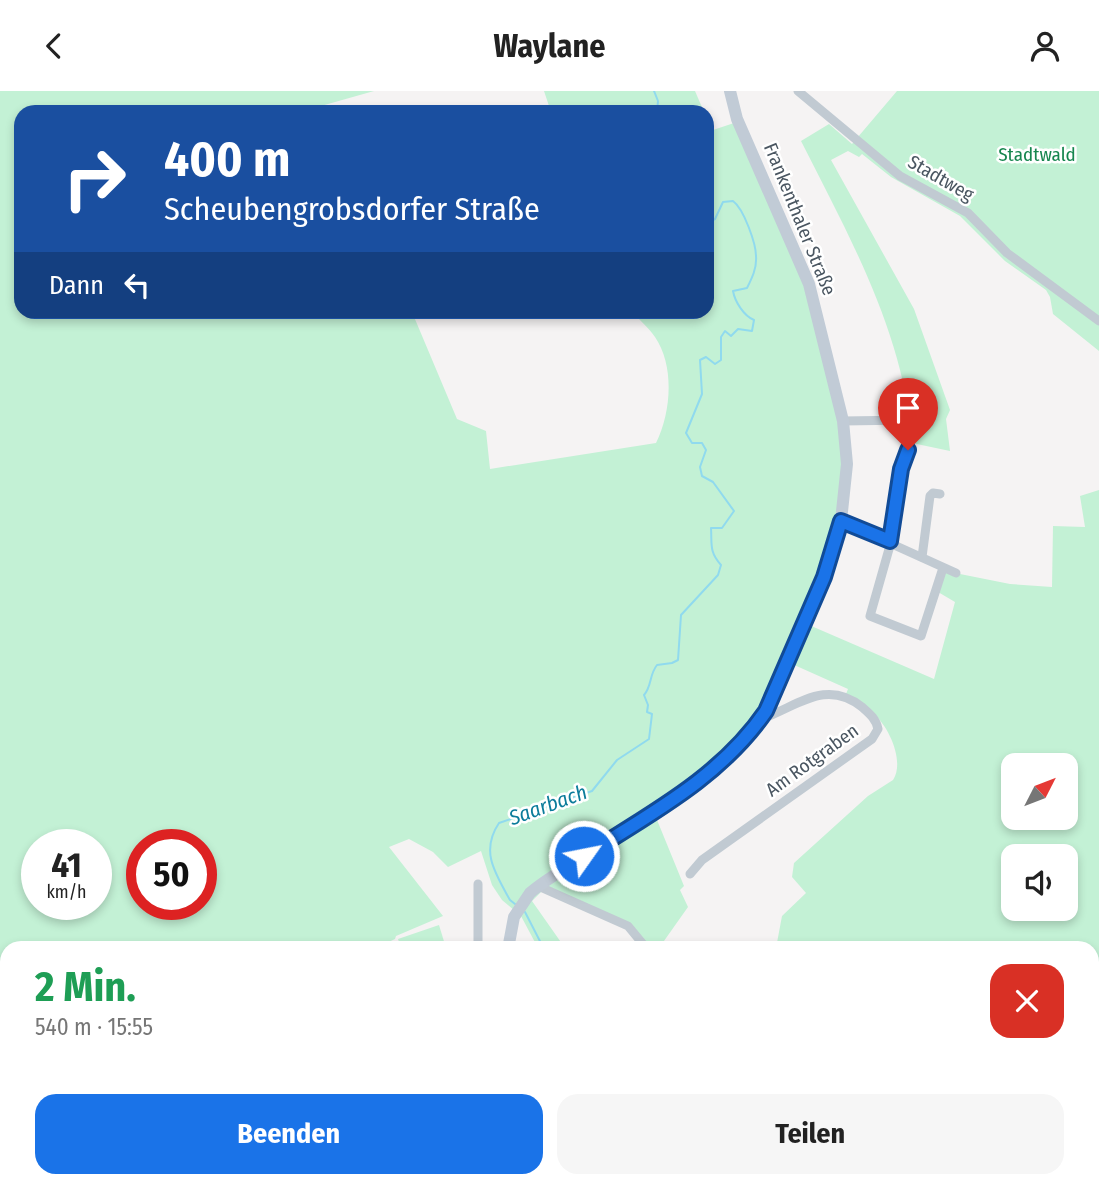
<!DOCTYPE html>
<html lang="de">
<meta charset="utf-8">
<style>
:root{--surface:#fff;--page:#f6f6f6;--text:#222;--muted:#767676;--accent:#1a73e8}
body{margin:0;font-family:"Fira Sans Condensed",sans-serif;background:var(--page);color:var(--text);height:100vh;display:flex;flex-direction:column;font-size:26px;white-space:nowrap}
*{box-sizing:border-box;margin:0}
p{font-size:23px;color:var(--muted)}
.icon{flex:none;width:38px;height:38px;fill:none;stroke:currentColor;stroke-width:2;stroke-linecap:round;stroke-linejoin:round}
.map{position:relative;flex:1;overflow:hidden}
.drawer{position:absolute;left:0px;top:850px;width:1099px;height:247px;display:flex;flex-direction:column;background:var(--surface);border-radius:21px 21px 0 0;box-shadow:0 4px 10px #0003}
.drawer>*{flex:none}
.hud{position:absolute;left:14px;top:14px;width:700px;height:214px;border-radius:21px;box-shadow:0 4px 10px #0003;background:#1a4fa0;color:#fff;overflow:hidden}
.needle{width:46px;rotate:48deg}
.fabs{position:absolute;left:1001px;top:662px;display:grid;gap:14px}
.fabs a{display:grid;place-items:center;width:77px;height:77px;border-radius:14px;background:var(--surface);box-shadow:0 4px 10px #0003;font-size:35px}
.speed{position:absolute;left:21px;top:738px;display:flex;gap:14px;font-size:35px;font-weight:700;text-align:center}
.speed>*{display:grid;place-content:center;width:91px;height:91px;border-radius:50%;background:var(--surface);box-shadow:0 4px 10px #0003;line-height:1}
.speed small{font-size:18px;font-weight:400}
.speed .limit{border:10px solid #d22;background:#fff;color:#111}
.pin{position:absolute;display:grid;place-items:center;width:60px;height:60px;color:#fff;margin:-72px -30px;border-radius:50% 50% 50% 0;rotate:-45deg;box-shadow:0 0 7px #0007}
.pin .icon{rotate:45deg}
.me{position:absolute;width:77px;margin:-38px;rotate:57deg;stroke-linejoin:round;filter:drop-shadow(0 0 5px #0008)}
.turn{display:flex;align-items:center;gap:24px;height:147px;padding:0 35px;font-size:32px}
.turn .icon{width:91px;height:91px;stroke-width:2.5}
.turn b{display:block;font-size:49px;line-height:60px}
.then{display:flex;align-items:center;height:66px;padding:0 35px;background:#0003;gap:14px;font-size:26px}
.round{display:grid;place-items:center;flex:none;width:74px;height:74px;border-radius:21px;background:var(--page)}
.overview{display:flex;align-items:center;justify-content:space-between;height:119px;padding:0 35px}
h1{font-size:42px;font-weight:700;line-height:52px;color:#1e9e55}
.button{display:flex;gap:14px;margin-top:auto;padding:14px 35px}
.button a{flex:1;height:80px;border-radius:21px;background:var(--accent);color:#fff;font-size:28px;font-weight:700;line-height:80px;text-align:center}
.button a+a{background:var(--page);color:var(--text)}
header{display:flex;justify-content:space-between;align-items:center;height:91px;padding:0 35px;background:var(--surface);font-size:32px;font-weight:700}
.map>svg:first-child{display:block}
.green{fill:#c3f1d5;fill-rule:evenodd}
.lines{fill:none;stroke-linecap:round;stroke-linejoin:round}
.stream{stroke:#90daee;stroke-width:2}
.minor{stroke:#c1cad2;stroke-width:9}
.secondary{stroke:#c1cbd6;stroke-width:12}
.route-casing{stroke:#114b97;stroke-width:18}
.route{stroke:#1a73e8;stroke-width:12}
.labels{text-anchor:middle;dominant-baseline:central;stroke-width:5;stroke-linejoin:round;paint-order:stroke}
.park-label{font-size:19px;fill:#17864f;stroke:#fff}
.street-label{font-size:19px;fill:#4a5661;stroke:#fff}
.water-label{font-size:21px;font-style:italic;fill:#0c7c9b;stroke:#fff}
</style>
<header><svg class="icon" aria-label="back" viewBox="0 0 24 24"><path d="M15 5l-7 7 7 7"/></svg>Waylane<svg class="icon" aria-label="person" viewBox="0 0 24 24"><circle cx="12" cy="8" r="4"/><path d="M4 21q1-7 8-7t8 7"/></svg></header>
<div class="map">
<svg width="1099" height="1096" viewBox="0 0 1099 1096">
<rect width="100%" height="100%" fill="#f5f3f3"/>
<!-- green -->
<g class="green">
<path d="M 0,0 L 374,0 L 321,15 L 319,21 L 21,21 L 21,220 L 412,221 L 457,328 L 486,340 L 490,378 L 656,352 C 671,322 675,275 655,246 C 649,237 640,230 633,221 L 707,220 L 707,31 L 710,40 L 734,32 L 805,195 L 839,329 L 843,372 L 841,404 L 809,534 L 934,588 L 955,511 L 938,501 L 945,480 L 1010,493 L 1052,496 L 1053,435 L 1085,436 L 1080,405 L 1099,399 L 1099,1044 L 1092,1049 L 1092,858 L 776,857 L 782,825 L 806,802 L 792,786 L 794,772 L 868,705 L 893,689 C 905,671 889,636 874,623 C 866,615 855,610 846,603 L 848,598 L 792,573 C 779,597 768,623 752,645 C 728,680 690,702 655,724 L 684,795 L 680,799 L 688,816 L 659,857 L 650,857 L 631,833 L 547,795 L 532,810 L 565,857 L 538,857 L 521,825 L 502,809 L 492,794 L 481,760 L 448,776 L 433,761 L 409,748 L 389,756 L 443,825 L 396,845 L 395,848 L 376,857 L 7,858 L 7,927 L 0,923 ZM 1013,674 L 1066,674 L 1066,726 L 1013,726 ZM 37,754 L 96,754 L 96,814 L 37,814 ZM 142,754 L 201,754 L 201,814 L 142,814 ZM 1013,765 L 1066,765 L 1066,817 L 1013,817 Z"/>
<path d="M 544,0 L 695,0 L 704,21 L 551,21 Z"/>
<path d="M 897,0 L 1099,0 L 1099,260 L 1053,223 L 1050,206 L 1046,199 L 1005,170 L 960,125 L 891,86 L 862,63 L 859,66 L 848,60 L 831,69 L 914,218 L 950,319 L 946,328 L 950,360 L 912,352 C 905,244 849,145 801,50 L 829,33 L 852,53 Z"/>
<path d="M 439,834 L 446,857 L 401,857 L 398,848 Z"/>
<path d="M 0,925 L 7,930 L 7,1058 L 0,1054 Z"/>
<path d="M 76,1090 L 227,1090 L 234,1096 L 79,1096 Z"/>
<path d="M 232,1090 L 454,1090 L 452,1096 L 239,1096 Z"/>
<path d="M 787,1090 L 1078,1090 L 1080,1096 L 788,1096 Z"/>
</g>
<g class="lines">
<!-- stream -->
<g class="stream">
<path d="M 654,0 L 658,10 L 657,21"/>
<path d="M 515,813 L 510,809 C 495,782 480,760 499,732 L 592,700 L 617,669 L 649,648 L 652,623 L 647,621 L 648,614 L 644,604 C 652,595 649,584 657,574 L 672,572 L 678,569 L 681,524 L 718,484 L 721,474 C 709,461 712,453 711,437 L 722,437 L 734,420 L 713,391 L 702,385 L 700,376 L 706,359 L 702,352 L 692,352 L 686,342 L 702,303 L 700,269 L 706,266 L 715,273 L 721,269 L 721,246 L 725,240 L 731,245 L 738,238 L 752,240 L 754,229 C 744,225 735,211 733,200 L 747,197 C 752,187 757,177 756,165 C 756,153 744,118 733,110 L 723,111 L 715,128 L 707,132"/>
<path d="M 525,821 L 544,858"/>
<path d="M 0,1020 L 7,1023"/>
<path d="M 82,1090 L 86,1096"/>
<path d="M 794,1090 L 794,1096"/>
</g>
<!-- minor -->
<g class="minor">
<path d="M 798,0 L 900,85 L 968,122 L 1007,162 L 1099,230"/>
<path d="M 843,330 L 910,329"/>
<path d="M 841,430 L 956,482"/>
<path d="M 890,450 L 901,378 L 908,359"/>
<path d="M 891,451 L 870,525 L 921,545 L 943,477"/>
<path d="M 922,466 L 930,405 L 933,402 L 940,403"/>
<path d="M 690,783 L 702,769 L 872,648 L 878,638 C 876,628 870,623 862,616 C 828,589 801,612 769,625 L 763,624"/>
<path d="M 538,795 L 628,835 L 647,858"/>
<path d="M 478,858 L 478,793"/>
<path d="M 601,1096 L 607,1090"/>
</g>
<!-- secondary -->
<g class="secondary">
<path d="M 508,858 L 514,826 L 530,802 C 546,788 565,778 583,766 C 649,723 720,686 766,620 L 824,486 L 841,430 L 847,373 L 843,330 L 809,193 L 737,28 L 730,0"/>
<path d="M 622,1090 L 630,1096"/>
</g>
</g>
<g class="lines">
<defs>
<path id="route" d="M 584,765 C 650,723 721,686 766,620 L 824,486 L 841,430 L 890,450 L 901,378 L 908,359"/>
</defs>
<!-- route casing -->
<use href="#route" class="route-casing"/>
<!-- route -->
<use href="#route" class="route"/>
</g>
<g class="labels">
<!-- park labels -->
<g class="park-label">
<text x="1037" y="63">Stadtwald</text>
</g>
<!-- street labels -->
<g class="street-label">
<text transform="translate(941 87) rotate(30)">Stadtweg</text>
<text transform="translate(800 128) rotate(68)">Frankenthaler Straße</text>
<text transform="translate(812 669) rotate(-36)">Am Rotgraben</text>
</g>
<!-- water labels -->
<g class="water-label">
<text transform="translate(548 714) rotate(-20)">Saarbach</text>
</g>
</g>
</svg>
<div class="fabs">
<a><svg class="needle" viewBox="-14 -14 28 28"><path d="M0-13l5 13h-10z" fill="#e53935"/><path d="M0 13l5-13h-10z" fill="#767676"/></svg></a>
<a><svg class="icon" aria-label="sound" viewBox="0 0 24 24"><path d="M4 9h4l5-4v14l-5-4H4zM17 9q2 3 0 6"/></svg></a>
</div>
<div class="speed"><div>41<small>km/h</small></div><div class="limit">50</div></div>
<div class="pin" style="left:908px;top:359px;background:#d93025"><svg class="icon" aria-label="arrive" viewBox="0 0 24 24"><path d="M6 21V4h12l-3 4 3 4H6"/></svg></div>
<svg class="me" style="left:584px;top:765px" viewBox="-20 -20 40 40"><circle r="17" fill="#1a73e8" stroke="#fff" stroke-width="3"/><path d="M0-11L8 9 0 5-8 9z" fill="#fff"/></svg>
<div class="hud">
<div class="turn"><svg class="icon" aria-label="right" viewBox="0 0 24 24"><path d="M7 20v-9h11M14 6l5 5-5 5"/></svg><div><b>400 m</b>Scheubengrobsdorfer Straße</div></div>
<div class="then">Dann<svg class="icon" aria-label="left" viewBox="0 0 24 24"><path d="M17 20v-9H6M10 6l-5 5 5 5"/></svg></div>
</div>
<section class="drawer">
<div class="overview"><div><h1>2 Min.</h1><p>540 m · 15:55</p></div><a class="round" style="background:#d93025;color:#fff"><svg class="icon" aria-label="close" viewBox="0 0 24 24"><path d="M6 6l12 12M18 6L6 18"/></svg></a></div>
<div class="button"><a>Beenden</a><a>Teilen</a></div>
</section>
</div>
